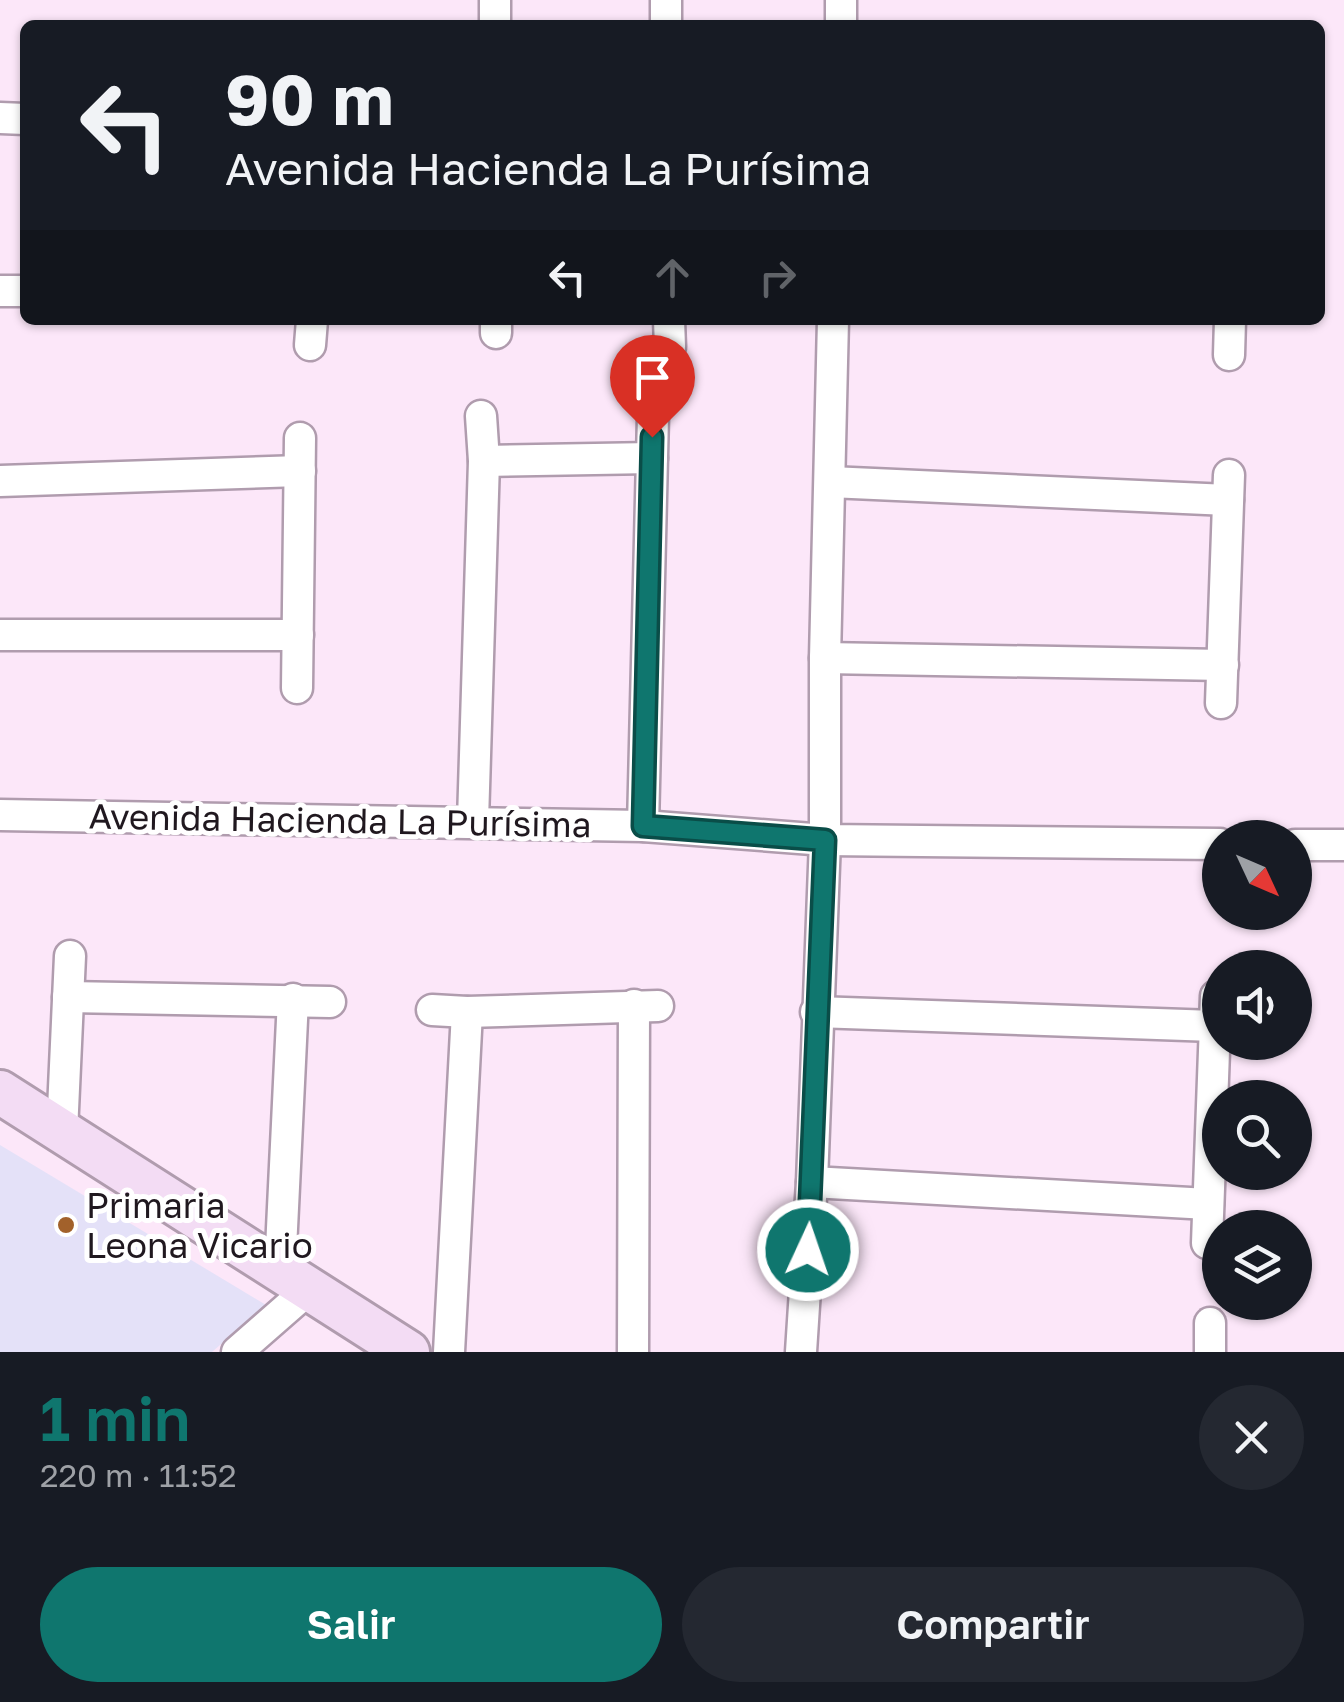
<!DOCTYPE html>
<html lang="es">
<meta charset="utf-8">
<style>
:root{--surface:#171b24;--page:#242831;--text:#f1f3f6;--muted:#9ea1a6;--accent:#0f766e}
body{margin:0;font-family:"Golos Text",sans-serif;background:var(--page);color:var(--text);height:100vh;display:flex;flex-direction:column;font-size:38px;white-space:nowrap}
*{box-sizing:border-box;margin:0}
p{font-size:32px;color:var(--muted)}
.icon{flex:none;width:55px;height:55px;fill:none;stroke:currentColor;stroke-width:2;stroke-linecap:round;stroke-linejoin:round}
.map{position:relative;height:1352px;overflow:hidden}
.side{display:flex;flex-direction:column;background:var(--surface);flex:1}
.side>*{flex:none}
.guide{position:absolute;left:20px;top:20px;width:1305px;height:305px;border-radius:15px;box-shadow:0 2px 8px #0004;background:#171b24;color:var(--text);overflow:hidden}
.needle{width:65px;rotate:134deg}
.buttons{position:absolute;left:1202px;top:820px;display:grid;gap:20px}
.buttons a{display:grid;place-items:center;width:110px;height:110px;border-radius:50%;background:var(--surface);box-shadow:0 2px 8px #0004;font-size:50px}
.pin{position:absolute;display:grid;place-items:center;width:85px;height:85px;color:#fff;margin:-102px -42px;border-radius:50% 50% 50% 0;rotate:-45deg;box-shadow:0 0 10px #0007}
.pin .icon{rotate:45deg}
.me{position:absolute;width:110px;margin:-55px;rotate:3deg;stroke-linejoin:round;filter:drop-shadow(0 0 8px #0008)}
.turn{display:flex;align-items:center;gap:35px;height:210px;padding:0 40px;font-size:45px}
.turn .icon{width:130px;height:130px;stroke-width:2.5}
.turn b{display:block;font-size:70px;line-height:85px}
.lanes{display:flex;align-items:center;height:95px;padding:0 40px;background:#0003;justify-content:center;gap:50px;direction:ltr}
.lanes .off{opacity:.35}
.round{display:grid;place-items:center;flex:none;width:105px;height:105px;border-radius:52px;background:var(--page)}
.overview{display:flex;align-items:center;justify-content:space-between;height:170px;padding:0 40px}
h1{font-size:60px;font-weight:600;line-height:75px;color:var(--accent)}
.action{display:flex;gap:20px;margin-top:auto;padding:20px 40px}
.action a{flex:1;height:115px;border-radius:60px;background:var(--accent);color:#fff;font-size:40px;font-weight:600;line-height:115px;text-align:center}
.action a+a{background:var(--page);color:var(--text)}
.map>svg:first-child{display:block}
.education{fill:#e4e1f8}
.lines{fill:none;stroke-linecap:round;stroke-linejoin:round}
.street-casing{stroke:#b09cae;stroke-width:35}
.secondary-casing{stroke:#b09cae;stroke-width:48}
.street{stroke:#fff;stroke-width:30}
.secondary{stroke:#f3dcf4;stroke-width:42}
.route-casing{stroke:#0a4d48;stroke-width:25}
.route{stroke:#0f766e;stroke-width:18}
.poi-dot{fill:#a2612b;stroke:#fff;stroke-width:4}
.labels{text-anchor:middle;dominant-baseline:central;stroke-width:10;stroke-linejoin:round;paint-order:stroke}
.street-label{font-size:35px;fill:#20181f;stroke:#fff}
.poi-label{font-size:35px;fill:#20181f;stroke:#fff;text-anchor:start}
</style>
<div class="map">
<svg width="1344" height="1352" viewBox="0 0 1344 1352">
<rect width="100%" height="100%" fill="#fce7f9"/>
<!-- education -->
<path class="education" d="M 0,1145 L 266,1305 L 212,1352 L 0,1352 Z"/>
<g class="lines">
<defs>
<g id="street">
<path d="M 666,0 L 666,25"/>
<path d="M 495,25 L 495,0"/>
<path d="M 841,25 L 841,0"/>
<path d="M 0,118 L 25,119"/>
<path d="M 0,291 L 25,291"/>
<path d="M 496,320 L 496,333"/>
<path d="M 669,320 L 670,347"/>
<path d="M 310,345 L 312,320"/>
<path d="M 1229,355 L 1230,320"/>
<path d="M 484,461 L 652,458"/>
<path d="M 0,481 L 300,471"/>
<path d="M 830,482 L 1228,500"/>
<path d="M 0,635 L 298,635"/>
<path d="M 825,658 L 1223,665"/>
<path d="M 297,688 L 300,438"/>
<path d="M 1221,703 L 1229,475"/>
<path d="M 0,815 L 643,826 L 825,840 L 1220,844"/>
<path d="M 473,821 L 484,461 L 481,416"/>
<path d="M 643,826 L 653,416"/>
<path d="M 1295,845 L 1344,845"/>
<path d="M 68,997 L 330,1002"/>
<path d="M 432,1010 L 467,1012 L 658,1006"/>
<path d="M 816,1012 L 1214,1026"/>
<path d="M 62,1132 L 70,956"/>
<path d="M 812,1182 L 1208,1204"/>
<path d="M 1207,1243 L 1216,996"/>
<path d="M 280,1270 L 293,999"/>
<path d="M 237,1352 L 309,1289"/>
<path d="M 449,1352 L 467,1012"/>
<path d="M 633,1352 L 634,1005"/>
<path d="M 801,1352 L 812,1182 L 825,840 L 825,658 L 833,320"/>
<path d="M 1210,1352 L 1210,1323"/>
</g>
<path id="secondary" d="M 0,1092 L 408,1352"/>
</defs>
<!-- street casing -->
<use href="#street" class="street-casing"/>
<!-- secondary casing -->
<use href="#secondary" class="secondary-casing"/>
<!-- street -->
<use href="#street" class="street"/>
<!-- secondary -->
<use href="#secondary" class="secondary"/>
</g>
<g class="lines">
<defs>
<path id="route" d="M 652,437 L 643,826 L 825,840 L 808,1250"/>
</defs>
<!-- route casing -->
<use href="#route" class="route-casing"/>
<!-- route -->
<use href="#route" class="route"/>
</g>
<!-- markers -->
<circle class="poi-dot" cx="66" cy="1225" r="10"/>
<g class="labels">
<!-- street labels -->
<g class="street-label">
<text transform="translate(340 820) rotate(1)">Avenida Hacienda La Purísima</text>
</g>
<!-- poi labels -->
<g class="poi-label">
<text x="86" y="1205">Primaria<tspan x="86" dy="40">Leona Vicario</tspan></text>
</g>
</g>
</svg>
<div class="buttons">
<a><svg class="needle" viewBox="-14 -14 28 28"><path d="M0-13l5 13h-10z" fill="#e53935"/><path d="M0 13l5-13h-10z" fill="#9ea1a6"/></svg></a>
<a><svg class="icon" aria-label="sound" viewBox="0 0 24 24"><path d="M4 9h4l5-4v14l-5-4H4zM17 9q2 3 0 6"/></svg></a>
<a><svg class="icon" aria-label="search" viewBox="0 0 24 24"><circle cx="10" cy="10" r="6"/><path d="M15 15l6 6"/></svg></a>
<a><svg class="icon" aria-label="layers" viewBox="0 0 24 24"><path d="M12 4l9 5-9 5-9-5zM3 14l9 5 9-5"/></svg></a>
</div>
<div class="pin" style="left:652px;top:437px;background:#d93025"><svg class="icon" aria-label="arrive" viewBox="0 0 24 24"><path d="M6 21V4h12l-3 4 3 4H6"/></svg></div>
<svg class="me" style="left:808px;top:1250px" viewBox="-20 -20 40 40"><circle r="17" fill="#0f766e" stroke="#fff" stroke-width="3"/><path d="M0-11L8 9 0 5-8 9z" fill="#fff"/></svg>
<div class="guide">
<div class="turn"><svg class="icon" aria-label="left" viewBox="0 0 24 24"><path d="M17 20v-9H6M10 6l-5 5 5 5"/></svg><div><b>90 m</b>Avenida Hacienda La Purísima</div></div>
<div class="lanes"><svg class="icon" aria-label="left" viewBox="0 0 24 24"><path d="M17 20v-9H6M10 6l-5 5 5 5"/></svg><svg class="icon off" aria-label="ahead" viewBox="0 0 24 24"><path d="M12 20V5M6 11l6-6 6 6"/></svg><svg class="icon off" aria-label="right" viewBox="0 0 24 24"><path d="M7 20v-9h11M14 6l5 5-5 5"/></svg></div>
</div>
</div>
<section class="side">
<div class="overview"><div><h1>1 min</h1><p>220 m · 11:52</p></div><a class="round"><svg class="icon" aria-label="close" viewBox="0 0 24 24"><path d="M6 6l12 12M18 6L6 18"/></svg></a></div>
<div class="action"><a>Salir</a><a>Compartir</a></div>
</section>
